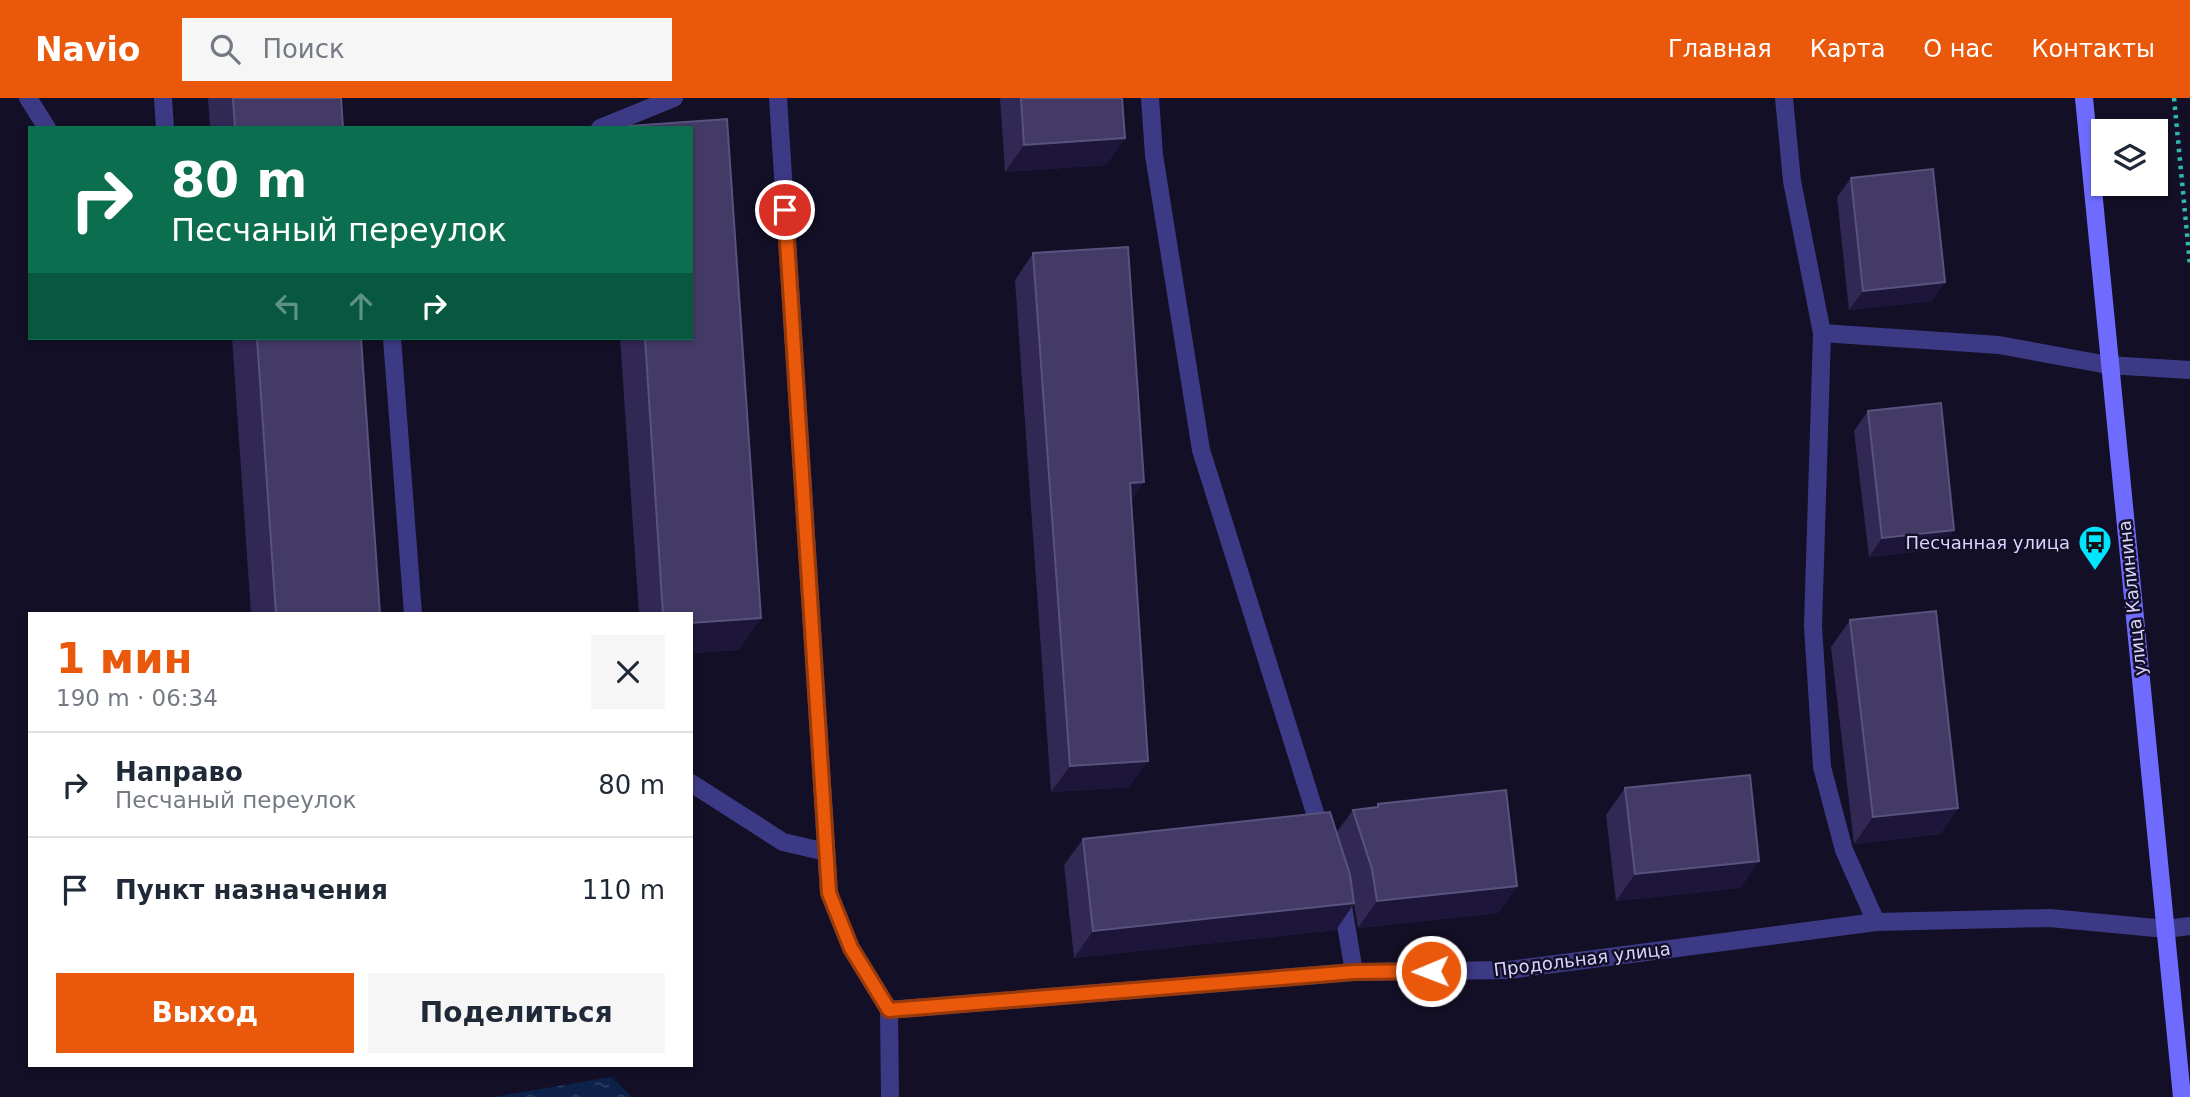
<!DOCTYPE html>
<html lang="ru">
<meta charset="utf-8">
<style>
:root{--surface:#fff;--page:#f6f6f7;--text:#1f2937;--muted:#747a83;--line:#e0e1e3;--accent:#ea580c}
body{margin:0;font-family:"DejaVu Sans",sans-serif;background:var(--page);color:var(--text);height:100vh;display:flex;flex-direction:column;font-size:26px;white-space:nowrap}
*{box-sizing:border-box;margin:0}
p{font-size:23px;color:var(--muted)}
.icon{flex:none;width:38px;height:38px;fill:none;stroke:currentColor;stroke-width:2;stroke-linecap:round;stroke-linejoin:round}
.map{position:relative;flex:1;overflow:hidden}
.side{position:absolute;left:28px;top:514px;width:665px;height:455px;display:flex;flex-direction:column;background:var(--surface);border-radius:0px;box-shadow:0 2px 5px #0004}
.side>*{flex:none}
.guide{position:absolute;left:28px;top:28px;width:665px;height:214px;border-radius:0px;box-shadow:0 2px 5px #0004;background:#0b6e4f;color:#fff;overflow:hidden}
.controls{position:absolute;left:2091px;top:21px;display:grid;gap:14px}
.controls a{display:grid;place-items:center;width:77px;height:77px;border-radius:0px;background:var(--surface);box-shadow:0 2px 5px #0004;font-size:35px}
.pin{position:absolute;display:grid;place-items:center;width:60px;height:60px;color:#fff;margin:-30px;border:4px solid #fff;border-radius:50%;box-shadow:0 2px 7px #0007}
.me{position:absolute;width:77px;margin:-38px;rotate:269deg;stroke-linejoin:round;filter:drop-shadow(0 0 5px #0008)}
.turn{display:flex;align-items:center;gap:24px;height:147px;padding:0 28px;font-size:32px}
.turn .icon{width:91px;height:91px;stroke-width:2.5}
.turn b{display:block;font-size:49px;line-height:60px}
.lanes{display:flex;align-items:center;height:66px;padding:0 28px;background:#0003;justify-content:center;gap:35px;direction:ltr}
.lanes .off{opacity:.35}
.round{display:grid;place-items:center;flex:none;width:74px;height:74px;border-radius:0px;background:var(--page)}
.summary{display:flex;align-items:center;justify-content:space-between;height:119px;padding:0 28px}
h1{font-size:42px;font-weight:600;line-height:52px;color:var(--accent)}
.cta{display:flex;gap:14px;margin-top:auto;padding:14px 28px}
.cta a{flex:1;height:80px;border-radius:0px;background:var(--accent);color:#fff;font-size:28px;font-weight:600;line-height:80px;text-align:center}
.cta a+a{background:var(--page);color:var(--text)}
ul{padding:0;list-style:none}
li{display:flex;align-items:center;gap:21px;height:105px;padding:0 28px;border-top:2px solid var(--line)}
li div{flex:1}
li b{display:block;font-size:26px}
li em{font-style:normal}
header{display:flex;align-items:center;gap:42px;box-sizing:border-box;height:98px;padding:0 35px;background:var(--accent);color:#fff}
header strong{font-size:33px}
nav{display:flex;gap:38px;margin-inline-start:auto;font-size:24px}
.search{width:490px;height:63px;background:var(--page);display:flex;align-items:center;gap:18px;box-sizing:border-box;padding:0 24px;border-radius:0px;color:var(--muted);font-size:26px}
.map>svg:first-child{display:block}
.water{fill:url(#water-ripples)}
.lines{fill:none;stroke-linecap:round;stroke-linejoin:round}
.path{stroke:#2fb8b0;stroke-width:4.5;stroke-dasharray:3.5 5;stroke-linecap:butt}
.lane{stroke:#3d3a85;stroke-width:18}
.street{stroke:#3d3a85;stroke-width:18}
.secondary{stroke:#6f6bff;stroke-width:18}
.wall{fill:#312854}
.shaded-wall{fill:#1d163a}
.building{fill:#433a66;stroke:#5a527e;stroke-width:2}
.route-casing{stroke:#983908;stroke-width:18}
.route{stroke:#ea580c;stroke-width:12}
.labels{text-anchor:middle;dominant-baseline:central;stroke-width:5;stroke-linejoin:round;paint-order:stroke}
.poi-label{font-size:18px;fill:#d9d4ff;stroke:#130f26;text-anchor:end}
.street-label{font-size:18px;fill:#d9d4ff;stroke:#130f26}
</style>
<header>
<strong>Navio</strong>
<div class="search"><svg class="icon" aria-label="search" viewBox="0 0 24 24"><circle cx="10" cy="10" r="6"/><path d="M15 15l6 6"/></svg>Поиск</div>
<nav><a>Главная</a><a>Карта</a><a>О нас</a><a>Контакты</a></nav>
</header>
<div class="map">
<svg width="2190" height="999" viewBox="0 0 2190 999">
<defs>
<pattern id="water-ripples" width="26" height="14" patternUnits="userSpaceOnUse" patternTransform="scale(1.75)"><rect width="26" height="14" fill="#0c2248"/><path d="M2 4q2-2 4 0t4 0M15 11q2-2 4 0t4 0" fill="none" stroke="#2f4163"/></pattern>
</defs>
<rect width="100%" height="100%" fill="#130f26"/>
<!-- water -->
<path class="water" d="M 611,979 L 632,999 L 494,999 Z"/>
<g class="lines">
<!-- path -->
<path class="path" d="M 2174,0 L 2190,167"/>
<!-- lane -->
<g class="lane">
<path d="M 28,0 L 47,30"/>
<path d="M 163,0 L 165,30"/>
<path d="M 1150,0 L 1154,57 L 1201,352 L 1322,737"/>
<path d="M 1784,0 L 1792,83 L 1822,235 L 1813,528 L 1822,669 L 1844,752 L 1876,824"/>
<path d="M 600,30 L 674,0"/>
<path d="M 1822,235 L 1999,247 L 2108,267"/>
<path d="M 392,240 L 413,516"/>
<path d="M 691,685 L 783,744 L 826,754"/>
<path d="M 1341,797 L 1354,874"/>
</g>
<!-- street -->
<g class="street">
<path d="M 778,0 L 829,795 L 851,850 L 889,912 L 890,999"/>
<path d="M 2108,267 L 2190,272"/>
<path d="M 889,912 L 1354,874 L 1509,872 L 1876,824 L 2050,820 L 2166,831 L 2190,828"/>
</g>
<!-- secondary -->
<path class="secondary" d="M 2084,0 L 2182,999"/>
</g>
<!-- wall -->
<g class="wall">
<path d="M 208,0 L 341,0 L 343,30 L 210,30 Z"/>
<path d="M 1000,0 L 1122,0 L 1125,40 L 1106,67 L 1005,74 Z"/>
<path d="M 727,21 L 761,520 L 738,552 L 691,555 L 691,516 L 639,516 L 620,240 L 691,240 L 691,30 L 629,30 L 630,28 Z"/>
<path d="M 1851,80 L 1945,184 L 1932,203 L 1849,212 L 1837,99 Z"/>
<path d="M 1033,155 L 1131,403 L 1129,689 L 1051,694 L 1015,182 Z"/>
<path d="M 232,240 L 361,240 L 380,516 L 251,516 Z"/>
<path d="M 1868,313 L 1941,451 L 1869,459 L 1854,333 Z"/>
<path d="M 1850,522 L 1958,710 L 1940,736 L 1854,746 L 1831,549 Z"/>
<path d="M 1625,690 L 1741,790 L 1616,803 L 1606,717 Z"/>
<path d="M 1378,706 L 1517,788 L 1498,815 L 1358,830 L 1354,806 L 1336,832 L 1074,860 L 1064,767 L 1083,741 L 1336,735 L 1353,712 L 1376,709 Z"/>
</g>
<!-- shaded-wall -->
<g class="shaded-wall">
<path d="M 1125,40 L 1106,67 L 1005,74 L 1024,47 Z"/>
<path d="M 1945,184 L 1932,203 L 1849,212 L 1863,193 Z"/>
<path d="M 1144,384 L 1126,411 L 1130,385 Z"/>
<path d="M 1954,432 L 1941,451 L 1869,459 L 1882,440 Z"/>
<path d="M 761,520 L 738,552 L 691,555 L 691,525 Z"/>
<path d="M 1148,663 L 1129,689 L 1051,694 L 1070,668 Z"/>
<path d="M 1958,710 L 1940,736 L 1854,746 L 1873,719 Z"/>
<path d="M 1759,763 L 1741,790 L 1616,803 L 1635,776 Z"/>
<path d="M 1517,788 L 1498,815 L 1358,830 L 1377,803 Z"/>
<path d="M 1354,805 L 1336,832 L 1074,860 L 1093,833 Z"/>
</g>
<!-- building -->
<g class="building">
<path d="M 233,0 L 341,0 L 343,30 L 235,30 Z"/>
<path d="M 1021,0 L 1122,0 L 1125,40 L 1024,47 Z"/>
<path d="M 727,21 L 761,520 L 691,525 L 691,516 L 663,516 L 645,240 L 691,240 L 691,30 L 630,30 L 630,28 Z"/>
<path d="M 1933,71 L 1945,184 L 1863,193 L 1851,80 Z"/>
<path d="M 1128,149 L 1144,384 L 1130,385 L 1148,663 L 1070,668 L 1033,155 Z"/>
<path d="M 257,240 L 361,240 L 380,516 L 276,516 Z"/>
<path d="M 1941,305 L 1954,432 L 1882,440 L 1868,313 Z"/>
<path d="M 1936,513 L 1958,710 L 1873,719 L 1850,522 Z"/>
<path d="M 1750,677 L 1759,763 L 1635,776 L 1625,690 Z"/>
<path d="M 1506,692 L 1517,788 L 1377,803 L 1372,771 L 1353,712 L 1378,709 L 1378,706 Z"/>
<path d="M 1330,714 L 1350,777 L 1354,805 L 1093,833 L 1083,741 Z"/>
</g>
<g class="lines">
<defs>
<path id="route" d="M 785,112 L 829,795 L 851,850 L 889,912 L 1354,874 L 1431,873"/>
</defs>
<!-- route casing -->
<use href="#route" class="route-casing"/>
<!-- route -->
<use href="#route" class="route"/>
</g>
<!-- icons -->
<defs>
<symbol id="bus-pin" viewBox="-11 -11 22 30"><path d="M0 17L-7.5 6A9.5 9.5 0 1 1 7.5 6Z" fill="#00e5ff" stroke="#130f26"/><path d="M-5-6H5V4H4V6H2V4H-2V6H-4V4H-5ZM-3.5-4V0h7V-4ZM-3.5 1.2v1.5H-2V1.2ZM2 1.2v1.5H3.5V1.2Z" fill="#111"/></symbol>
</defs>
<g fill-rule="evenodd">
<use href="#bus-pin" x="2076" y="425" width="38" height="52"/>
</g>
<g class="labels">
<!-- poi labels -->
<g class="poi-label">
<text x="2070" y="444">Песчанная улица</text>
</g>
<!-- street labels -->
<g class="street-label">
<text transform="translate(2132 500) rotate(-96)">улица Калинина</text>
<text transform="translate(1582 861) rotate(-7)">Продольная улица</text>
</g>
</g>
</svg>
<div class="controls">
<a><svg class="icon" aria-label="layers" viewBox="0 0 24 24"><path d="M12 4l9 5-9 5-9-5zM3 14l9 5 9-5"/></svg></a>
</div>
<div class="pin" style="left:785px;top:112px;background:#d93025"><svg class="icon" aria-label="arrive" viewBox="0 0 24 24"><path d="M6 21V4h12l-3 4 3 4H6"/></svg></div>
<svg class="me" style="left:1431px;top:873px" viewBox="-20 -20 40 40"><circle r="17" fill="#ea580c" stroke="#fff" stroke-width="3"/><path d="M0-11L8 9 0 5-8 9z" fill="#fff"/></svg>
<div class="guide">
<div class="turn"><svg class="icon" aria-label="right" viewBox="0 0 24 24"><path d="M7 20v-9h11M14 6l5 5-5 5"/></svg><div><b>80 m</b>Песчаный переулок</div></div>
<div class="lanes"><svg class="icon off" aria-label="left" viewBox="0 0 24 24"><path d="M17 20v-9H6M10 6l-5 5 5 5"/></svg><svg class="icon off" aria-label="ahead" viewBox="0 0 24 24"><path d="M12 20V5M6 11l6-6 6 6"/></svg><svg class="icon" aria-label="right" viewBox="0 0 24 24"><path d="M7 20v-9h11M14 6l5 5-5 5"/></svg></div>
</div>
<section class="side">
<div class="summary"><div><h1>1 мин</h1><p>190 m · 06:34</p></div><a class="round"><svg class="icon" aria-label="close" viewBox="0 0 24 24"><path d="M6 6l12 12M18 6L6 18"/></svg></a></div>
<ul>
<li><svg class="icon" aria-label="right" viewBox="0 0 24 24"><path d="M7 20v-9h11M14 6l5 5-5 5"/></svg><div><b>Направо</b><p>Песчаный переулок</p></div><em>80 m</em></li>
<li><svg class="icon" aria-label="arrive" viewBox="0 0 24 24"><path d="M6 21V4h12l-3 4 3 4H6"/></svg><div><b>Пункт назначения</b></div><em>110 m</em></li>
</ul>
<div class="cta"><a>Выход</a><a>Поделиться</a></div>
</section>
</div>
